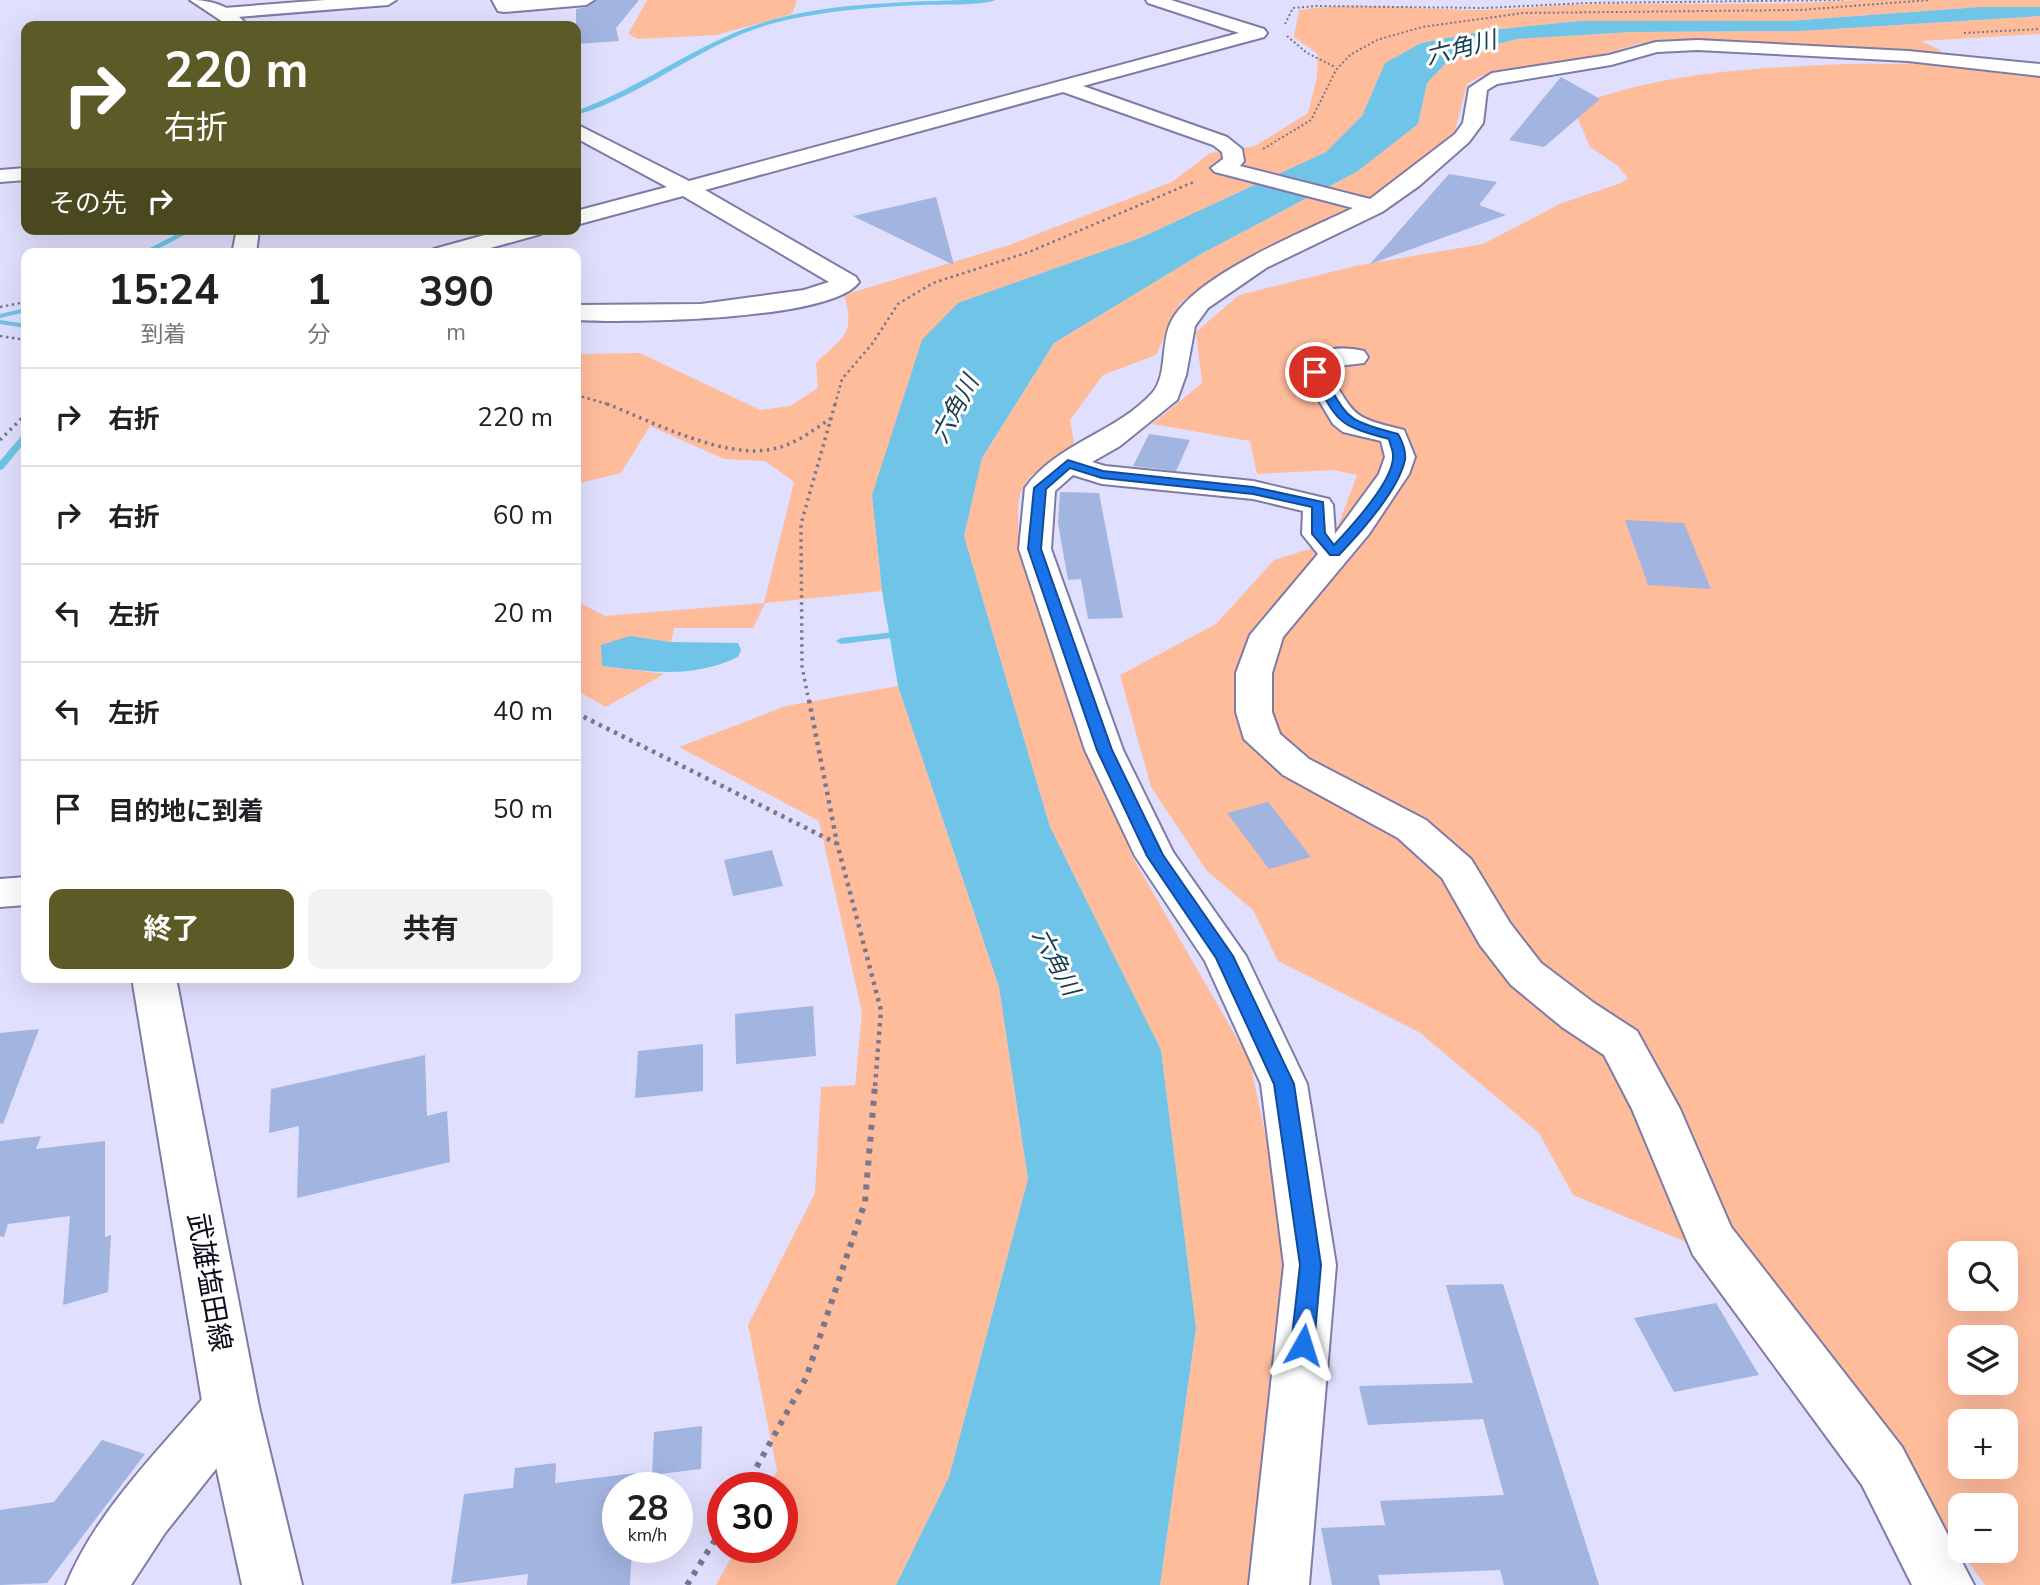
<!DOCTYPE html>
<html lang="ja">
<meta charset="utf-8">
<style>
:root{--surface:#fff;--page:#f2f2f2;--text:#202124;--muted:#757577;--line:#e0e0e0;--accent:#5c5b27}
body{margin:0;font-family:"Nunito Sans","Noto Sans JP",sans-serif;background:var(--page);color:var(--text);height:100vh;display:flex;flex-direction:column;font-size:26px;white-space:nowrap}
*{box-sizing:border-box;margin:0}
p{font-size:23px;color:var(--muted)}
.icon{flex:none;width:38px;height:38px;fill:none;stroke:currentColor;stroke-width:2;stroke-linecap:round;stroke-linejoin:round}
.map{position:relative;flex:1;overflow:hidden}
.drawer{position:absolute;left:21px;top:248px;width:560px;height:735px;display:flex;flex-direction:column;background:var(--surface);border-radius:14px;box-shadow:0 7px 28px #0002}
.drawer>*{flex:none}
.top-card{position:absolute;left:21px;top:21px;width:560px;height:214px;border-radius:14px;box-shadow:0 7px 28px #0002;background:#5c5b27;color:#fff;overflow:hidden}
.fabs{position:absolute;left:1948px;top:1241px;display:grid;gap:14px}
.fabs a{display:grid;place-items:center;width:70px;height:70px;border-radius:14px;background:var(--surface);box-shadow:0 7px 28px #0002;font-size:35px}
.speed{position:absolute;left:602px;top:1472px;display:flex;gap:14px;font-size:35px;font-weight:700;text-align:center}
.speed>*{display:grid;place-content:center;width:91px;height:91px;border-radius:50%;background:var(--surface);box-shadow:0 7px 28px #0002;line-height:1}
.speed small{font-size:18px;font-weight:400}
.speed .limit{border:10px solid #d22;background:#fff;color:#111}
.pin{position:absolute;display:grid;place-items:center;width:60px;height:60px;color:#fff;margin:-30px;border:4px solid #fff;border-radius:50%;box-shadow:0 2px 7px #0007}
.me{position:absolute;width:77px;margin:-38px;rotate:6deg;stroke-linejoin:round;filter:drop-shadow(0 0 5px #0008)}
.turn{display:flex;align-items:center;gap:24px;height:147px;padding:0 28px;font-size:32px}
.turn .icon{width:91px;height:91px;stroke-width:2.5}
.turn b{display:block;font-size:49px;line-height:60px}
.then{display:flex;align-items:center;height:66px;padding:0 28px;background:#0003;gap:14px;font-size:26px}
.eta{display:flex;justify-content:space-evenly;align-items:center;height:119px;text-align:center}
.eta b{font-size:42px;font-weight:700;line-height:49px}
.cta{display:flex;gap:14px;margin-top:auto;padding:14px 28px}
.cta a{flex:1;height:80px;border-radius:14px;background:var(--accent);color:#fff;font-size:28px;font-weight:700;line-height:80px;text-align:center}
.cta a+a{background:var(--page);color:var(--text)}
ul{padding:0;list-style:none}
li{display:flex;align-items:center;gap:21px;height:98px;padding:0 28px;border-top:2px solid var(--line)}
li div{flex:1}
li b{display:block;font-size:26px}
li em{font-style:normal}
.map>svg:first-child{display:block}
.green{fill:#ffbc9b;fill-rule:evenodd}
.water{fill:#6fc4e8}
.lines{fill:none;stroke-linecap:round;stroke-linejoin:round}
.stream{fill:#6fc4e8;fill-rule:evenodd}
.building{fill:#a2b4e0}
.minor-casing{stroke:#7e7ba7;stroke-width:4}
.major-casing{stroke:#7e7ba7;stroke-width:4}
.path-far4{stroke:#78778e;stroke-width:2;stroke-dasharray:2 2.5;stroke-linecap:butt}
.path-far3{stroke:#78778e;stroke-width:2.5;stroke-dasharray:2.5 3.5;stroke-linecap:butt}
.path-far2{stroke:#78778e;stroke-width:3.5;stroke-dasharray:2.5 4.5;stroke-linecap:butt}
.path-far1{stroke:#78778e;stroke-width:4.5;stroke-dasharray:3.5 5;stroke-linecap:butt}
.path{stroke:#78778e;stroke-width:6;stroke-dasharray:5 7;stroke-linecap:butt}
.minor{fill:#fff;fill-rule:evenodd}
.major{fill:#fff;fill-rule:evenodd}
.route{fill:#1a73e8;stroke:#114b97;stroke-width:2}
.labels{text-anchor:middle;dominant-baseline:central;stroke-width:6;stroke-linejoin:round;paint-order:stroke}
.water-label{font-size:24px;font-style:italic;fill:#1a4150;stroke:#fff}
.near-street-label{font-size:28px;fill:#0d0c1c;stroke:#fff}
</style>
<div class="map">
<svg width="2040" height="1585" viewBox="0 0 2040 1585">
<rect width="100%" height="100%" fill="#e0dffd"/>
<!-- green -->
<g class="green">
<path d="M 647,0 L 797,0 L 792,14 L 717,35 L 638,39 L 628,34 Z"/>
<path d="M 1859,0 L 2040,0 L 2040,7 L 1980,7 L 1788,21 L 1580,21 L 1490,30 L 1421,43 L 1385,64 L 1362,116 L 1326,152 L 1140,238 L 959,303 L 872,495 L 882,591 L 765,603 L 753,628 L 674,628 L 671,642 L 630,636 L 603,666 L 664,674 L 606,707 L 576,690 L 576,601 L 605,616 L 764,603 L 794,482 L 765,461 L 724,459 L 650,426 L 621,473 L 576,484 L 576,354 L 640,353 L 760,410 L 790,406 L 818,388 L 816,363 C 843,337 856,334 844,295 L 1009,245 L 1172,182 L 1210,153 L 1255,146 L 1308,113 L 1317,77 L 1318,54 L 1294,37 L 1299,10 C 1361,0 1423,11 1485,10 C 1524,9 1564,4 1603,4 C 1689,3 1773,6 1859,0 Z"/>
<path d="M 2040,16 L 2040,34 L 1921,41 L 1942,51 L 1923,54 L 1673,41 L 1637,44 L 1596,57 L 1481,76 L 1467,84 L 1455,131 L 1395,181 L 1347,211 L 1238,263 L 1180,303 L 1156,355 L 1103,375 L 1070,420 L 1075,448 C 1015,480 1015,485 1020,552 L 1133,858 L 1250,1061 L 1287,1240 L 1254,1585 L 1160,1585 L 1196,1328 L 1161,1050 L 1050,827 L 964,536 L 982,458 L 1054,343 L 1201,254 L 1358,171 L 1418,124 L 1427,83 L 1454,55 L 1517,39 L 1632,32 L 1801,31 Z"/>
<path d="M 1931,62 L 2040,73 L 2040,1585 L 1985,1585 L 1961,1551 L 2006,1550 L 2006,1505 L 1960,1505 L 1960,1550 L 1854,1400 L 1739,1264 L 1573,1195 L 1539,1133 L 1419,1032 L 1278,961 L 1253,910 L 1207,871 L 1151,787 L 1120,675 L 1216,624 L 1274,560 L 1332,542 L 1357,475 L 1333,470 L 1257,474 L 1250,441 L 1152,424 L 1202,383 L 1196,332 L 1239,295 L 1355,266 L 1483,244 L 1562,203 L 1621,183 L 1628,178 L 1618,166 L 1590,147 L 1576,114 L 1580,104 C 1665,72 1754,68 1845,64 C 1874,63 1902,65 1931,62 ZM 1960,1253 L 2006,1253 L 2006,1298 L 1960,1298 ZM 1960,1337 L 2006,1337 L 2006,1382 L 1960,1382 ZM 1960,1421 L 2006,1421 L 2006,1466 L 1960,1466 Z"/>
<path d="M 898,686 L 999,987 L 1028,1179 L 949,1477 L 896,1585 L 716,1585 L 737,1547 L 782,1547 L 782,1488 L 768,1487 L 777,1471 L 748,1325 L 815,1193 L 821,1087 L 855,1085 L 862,1013 L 819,821 L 679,747 L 786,706 Z"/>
</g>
<!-- water -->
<g class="water">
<path d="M 1980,7 L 2040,7 L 2040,16 L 1801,31 L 1632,32 L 1517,39 L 1454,55 L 1427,83 L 1418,124 L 1358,171 L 1201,254 L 1054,343 L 982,458 L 964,536 L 1050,827 L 1161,1050 L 1196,1328 L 1160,1585 L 896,1585 L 949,1477 L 1028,1179 L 999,987 L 898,686 L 882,591 L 872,495 L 922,340 L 958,303 L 1140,238 L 1326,152 L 1362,116 L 1385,63 L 1421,43 L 1490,30 L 1580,21 L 1788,21 Z"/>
<path d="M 630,636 L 671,642 L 738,643 L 741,650 L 738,657 C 690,679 653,672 602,666 L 601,645 Z"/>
</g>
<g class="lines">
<!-- stream -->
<g class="stream">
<path d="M 962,0 L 996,0 C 978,6 942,4 922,5 C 872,7 822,11 774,23 C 702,42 646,95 576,115 L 576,111 C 632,91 680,56 734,33 C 805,3 886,3 962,0 Z"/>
<path d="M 187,229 L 196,229 L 148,254 L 138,254 Z"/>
<path d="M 26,308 L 26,312 L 0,318 L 0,314 Z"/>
<path d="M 0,320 L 26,324 L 26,328 L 0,324 Z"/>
<path d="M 26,433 L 26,441 L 3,469 L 0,470 L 0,461 L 23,434 Z"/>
<path d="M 904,631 L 909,634 L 908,636 L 841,644 L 836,641 L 841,638 Z"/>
</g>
</g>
<!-- building -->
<g class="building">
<path d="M 596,0 L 639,0 L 616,28 L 619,41 L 576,44 L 576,9 L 587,7 Z"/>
<path d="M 1561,77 L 1600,99 L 1544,147 L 1509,140 Z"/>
<path d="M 1449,174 L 1497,182 L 1479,205 L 1506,215 L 1370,264 Z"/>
<path d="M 936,197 L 954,265 L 853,216 Z"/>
<path d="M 1149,434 L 1190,440 L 1176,471 L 1133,466 Z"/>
<path d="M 1060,492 L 1099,493 L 1123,618 L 1088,619 L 1081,579 L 1068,580 L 1058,523 Z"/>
<path d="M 1625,520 L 1684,523 L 1711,589 L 1648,585 Z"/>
<path d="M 1268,802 L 1311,857 L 1269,869 L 1227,813 Z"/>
<path d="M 772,850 L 783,886 L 733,896 L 724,860 Z"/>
<path d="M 813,1006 L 816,1056 L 736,1064 L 735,1014 Z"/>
<path d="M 39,1029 L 3,1124 L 0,1123 L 0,1033 Z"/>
<path d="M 703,1044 L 703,1091 L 635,1098 L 638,1051 Z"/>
<path d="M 425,1055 L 427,1116 L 447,1111 L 450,1162 L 297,1198 L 299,1126 L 269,1133 L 271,1089 Z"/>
<path d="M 41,1136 L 36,1149 L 105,1141 L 105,1237 L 111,1235 L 108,1292 L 63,1305 L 70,1216 L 8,1224 L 4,1237 L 0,1236 L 0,1141 Z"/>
<path d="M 1503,1284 L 1599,1585 L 1504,1585 L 1500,1570 L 1378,1575 L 1380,1585 L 1332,1585 L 1321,1528 L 1385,1525 L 1380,1501 L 1504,1495 L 1483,1419 L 1368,1425 L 1359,1386 L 1473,1383 L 1446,1285 Z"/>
<path d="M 1716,1303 L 1759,1375 L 1674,1392 L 1634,1318 Z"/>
<path d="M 702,1426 L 701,1469 L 652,1475 L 654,1432 Z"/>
<path d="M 102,1440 L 145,1454 L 47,1583 L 0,1585 L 0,1510 L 54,1502 Z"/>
<path d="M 556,1463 L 555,1483 L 636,1473 L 635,1488 L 618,1488 L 618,1547 L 632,1547 L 630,1585 L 527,1585 L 528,1574 L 451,1584 L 464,1494 L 513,1488 L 515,1468 Z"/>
</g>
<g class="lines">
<defs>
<g id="minor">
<path d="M 325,0 L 396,0 L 388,5 L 224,18 L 216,13 L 224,8 Z"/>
<path d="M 492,0 L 594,0 L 586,5 L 504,12 L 498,11 Z"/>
<path d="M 1146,0 L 1171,0 L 1264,29 L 1267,33 L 1264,37 L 1083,86 L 1227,137 L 1242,149 L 1244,161 L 1240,166 L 1370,199 L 1455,134 L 1463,123 L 1469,88 L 1492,73 L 1609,55 L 1656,42 L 1698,40 L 1908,51 L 2040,64 L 2040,76 L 1908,61 L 1698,50 L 1657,52 L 1611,65 L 1497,84 L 1487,90 L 1483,123 L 1469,142 L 1419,186 L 1382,212 L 1266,268 L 1208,308 L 1195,326 L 1186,375 L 1177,400 L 1120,446 L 1092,462 L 1105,466 L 1253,481 L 1329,499 L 1333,505 L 1335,534 L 1379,474 L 1385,457 L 1381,441 L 1343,432 L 1333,424 L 1302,372 L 1301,365 C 1313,347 1345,346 1364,351 L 1368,357 L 1364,363 L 1329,367 L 1328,372 C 1357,418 1351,417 1404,430 L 1415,457 L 1409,474 L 1369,534 L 1283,637 L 1272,673 L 1272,712 L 1280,734 L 1309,759 L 1426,820 L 1471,859 L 1510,923 L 1541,963 L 1594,1003 L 1637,1031 L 1680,1109 L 1731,1227 L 1902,1447 L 1974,1585 L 1912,1585 L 1862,1485 L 1693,1255 L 1632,1109 L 1604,1055 L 1562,1027 L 1511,985 L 1480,945 L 1442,878 L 1398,838 L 1283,775 L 1244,739 L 1236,712 L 1236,673 L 1250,635 L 1318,554 L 1302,534 L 1303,511 L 1253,499 L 1102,484 L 1073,475 L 1055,491 L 1051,549 L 1123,750 L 1173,852 L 1246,956 L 1307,1084 L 1336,1265 L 1309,1585 L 1249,1585 L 1284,1265 L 1261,1084 L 1205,961 L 1135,856 L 1085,750 L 1019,549 L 1025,488 C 1055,444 1118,432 1153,392 C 1167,375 1161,344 1170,324 C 1191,276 1306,231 1353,208 L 1215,172 L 1211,168 L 1223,159 L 1222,152 L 1213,145 L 1063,92 L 705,190 L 856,277 L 859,282 C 832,321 625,323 576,320 L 576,305 L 701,304 L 804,290 L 829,282 L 683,196 L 576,225 L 576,211 L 667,187 L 576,138 L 576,124 L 689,181 L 1239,33 L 1148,3 Z"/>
<path d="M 26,168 L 26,180 L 0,182 L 0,170 Z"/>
<path d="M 506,229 L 544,229 L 541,234 L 469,254 L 430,254 L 434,249 Z"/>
<path d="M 26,877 L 26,905 L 0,907 L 0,879 Z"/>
<path d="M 231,1381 L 251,1389 L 259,1407 L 251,1425 L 165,1533 L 131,1585 L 66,1585 C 96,1511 160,1449 211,1389 Z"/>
</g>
<g id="major">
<path d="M 190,0 C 214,0 232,7 248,26 L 229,26 Z"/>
<path d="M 237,229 L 259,229 L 256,254 L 232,254 Z"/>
<path d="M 132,978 L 176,978 L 259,1407 L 302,1585 L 242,1585 L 203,1407 Z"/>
</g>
</defs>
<!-- minor casing -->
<use href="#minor" class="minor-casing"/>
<!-- major casing -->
<use href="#major" class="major-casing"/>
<!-- path-far4 -->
<g class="path-far4">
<path d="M 1285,24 L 1293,8 L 1317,6 L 1485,8 L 1587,3 L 1843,0"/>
<path d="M 1964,33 L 2040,29"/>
<path d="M 1287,36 L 1307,53 L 1335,67"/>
<path d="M 1263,149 L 1311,120 L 1336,70 L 1350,55 L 1377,40 L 1422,27 L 1523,13 L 1800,10 L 1929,0"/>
</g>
<!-- path-far3 -->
<g class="path-far3">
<path d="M 0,307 L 26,302"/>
<path d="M 0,336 L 26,340"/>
<path d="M 576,395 L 611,405"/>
<path d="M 835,405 L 842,379 L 872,344 L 898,304 L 933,283 L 1029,252 L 1196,181"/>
</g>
<!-- path-far2 -->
<g class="path-far2">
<path d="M 607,404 C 651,421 725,460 773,449 C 794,445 812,431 830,419"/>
<path d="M 0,440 L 26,414"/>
<path d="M 809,702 L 802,666 L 801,524 L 835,404"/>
</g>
<!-- path-far1 -->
<g class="path-far1">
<path d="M 809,700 L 837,843 L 881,1010 L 875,1087"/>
<path d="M 576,713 L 836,843"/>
</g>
<!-- path -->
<g class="path">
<path d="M 745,1488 L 806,1378 L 865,1202 L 875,1085"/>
<path d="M 687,1585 L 723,1527"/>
</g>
<!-- minor -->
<use href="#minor" class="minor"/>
<!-- major -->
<use href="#major" class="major"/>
</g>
<!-- route -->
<path class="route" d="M 1312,370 L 1319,370 C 1350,418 1340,419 1398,434 C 1402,441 1406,452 1405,460 C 1398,491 1360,533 1339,555 L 1330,555 L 1312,534 L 1312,507 L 1253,494 L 1102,478 L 1070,468 L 1046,489 L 1041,549 L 1112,750 L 1163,855 L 1233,956 L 1294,1084 L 1321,1265 L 1314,1345 L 1310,1352 L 1303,1355 L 1295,1352 L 1291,1345 L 1300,1265 L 1274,1084 L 1216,958 L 1147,856 L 1097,750 L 1028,549 L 1034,488 L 1068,460 L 1103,471 L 1253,487 L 1323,502 L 1325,533 L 1334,545 C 1350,528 1395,479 1393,455 C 1393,450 1390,444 1389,439 C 1332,424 1339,421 1310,372 Z"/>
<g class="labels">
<!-- water labels -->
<g class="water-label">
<text transform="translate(1461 48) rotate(-14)">六角川</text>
<text transform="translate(955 409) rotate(-62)">六角川</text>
<text transform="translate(1056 962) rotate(62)">六角川</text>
</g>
<!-- near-street labels -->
<g class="near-street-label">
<text transform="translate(209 1282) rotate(80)">武雄塩田線</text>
</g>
</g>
</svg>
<div class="fabs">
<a><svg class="icon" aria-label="search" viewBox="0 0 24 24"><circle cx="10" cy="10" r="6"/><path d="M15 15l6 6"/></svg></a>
<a><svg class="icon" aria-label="layers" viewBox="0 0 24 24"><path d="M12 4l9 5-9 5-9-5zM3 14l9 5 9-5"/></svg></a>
<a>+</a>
<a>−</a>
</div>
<div class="speed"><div>28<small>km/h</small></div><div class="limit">30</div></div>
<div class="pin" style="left:1315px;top:372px;background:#d93025"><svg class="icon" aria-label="arrive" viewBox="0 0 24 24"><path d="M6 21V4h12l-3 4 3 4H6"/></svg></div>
<svg class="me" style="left:1303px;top:1345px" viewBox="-20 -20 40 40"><path d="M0-17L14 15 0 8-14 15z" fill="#1a73e8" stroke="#fff" stroke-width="4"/></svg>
<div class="top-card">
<div class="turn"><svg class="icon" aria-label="right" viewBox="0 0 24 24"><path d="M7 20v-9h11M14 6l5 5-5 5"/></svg><div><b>220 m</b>右折</div></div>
<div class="then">その先<svg class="icon" aria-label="right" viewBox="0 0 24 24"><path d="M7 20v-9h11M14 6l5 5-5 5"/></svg></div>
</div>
<section class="drawer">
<div class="eta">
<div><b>15:24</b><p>到着</p></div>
<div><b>1</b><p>分</p></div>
<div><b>390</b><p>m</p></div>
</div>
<ul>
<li><svg class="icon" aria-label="right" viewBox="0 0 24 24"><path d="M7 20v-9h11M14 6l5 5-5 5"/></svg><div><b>右折</b></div><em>220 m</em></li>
<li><svg class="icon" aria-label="right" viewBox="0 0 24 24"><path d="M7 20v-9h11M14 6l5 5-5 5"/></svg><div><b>右折</b></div><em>60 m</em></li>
<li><svg class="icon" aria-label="left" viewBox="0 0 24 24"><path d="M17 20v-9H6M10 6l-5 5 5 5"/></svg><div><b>左折</b></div><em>20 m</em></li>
<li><svg class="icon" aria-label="left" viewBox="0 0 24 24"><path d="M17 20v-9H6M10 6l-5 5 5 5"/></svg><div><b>左折</b></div><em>40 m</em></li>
<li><svg class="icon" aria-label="arrive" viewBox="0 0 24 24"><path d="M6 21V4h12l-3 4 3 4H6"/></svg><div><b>目的地に到着</b></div><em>50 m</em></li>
</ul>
<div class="cta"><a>終了</a><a>共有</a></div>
</section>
</div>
